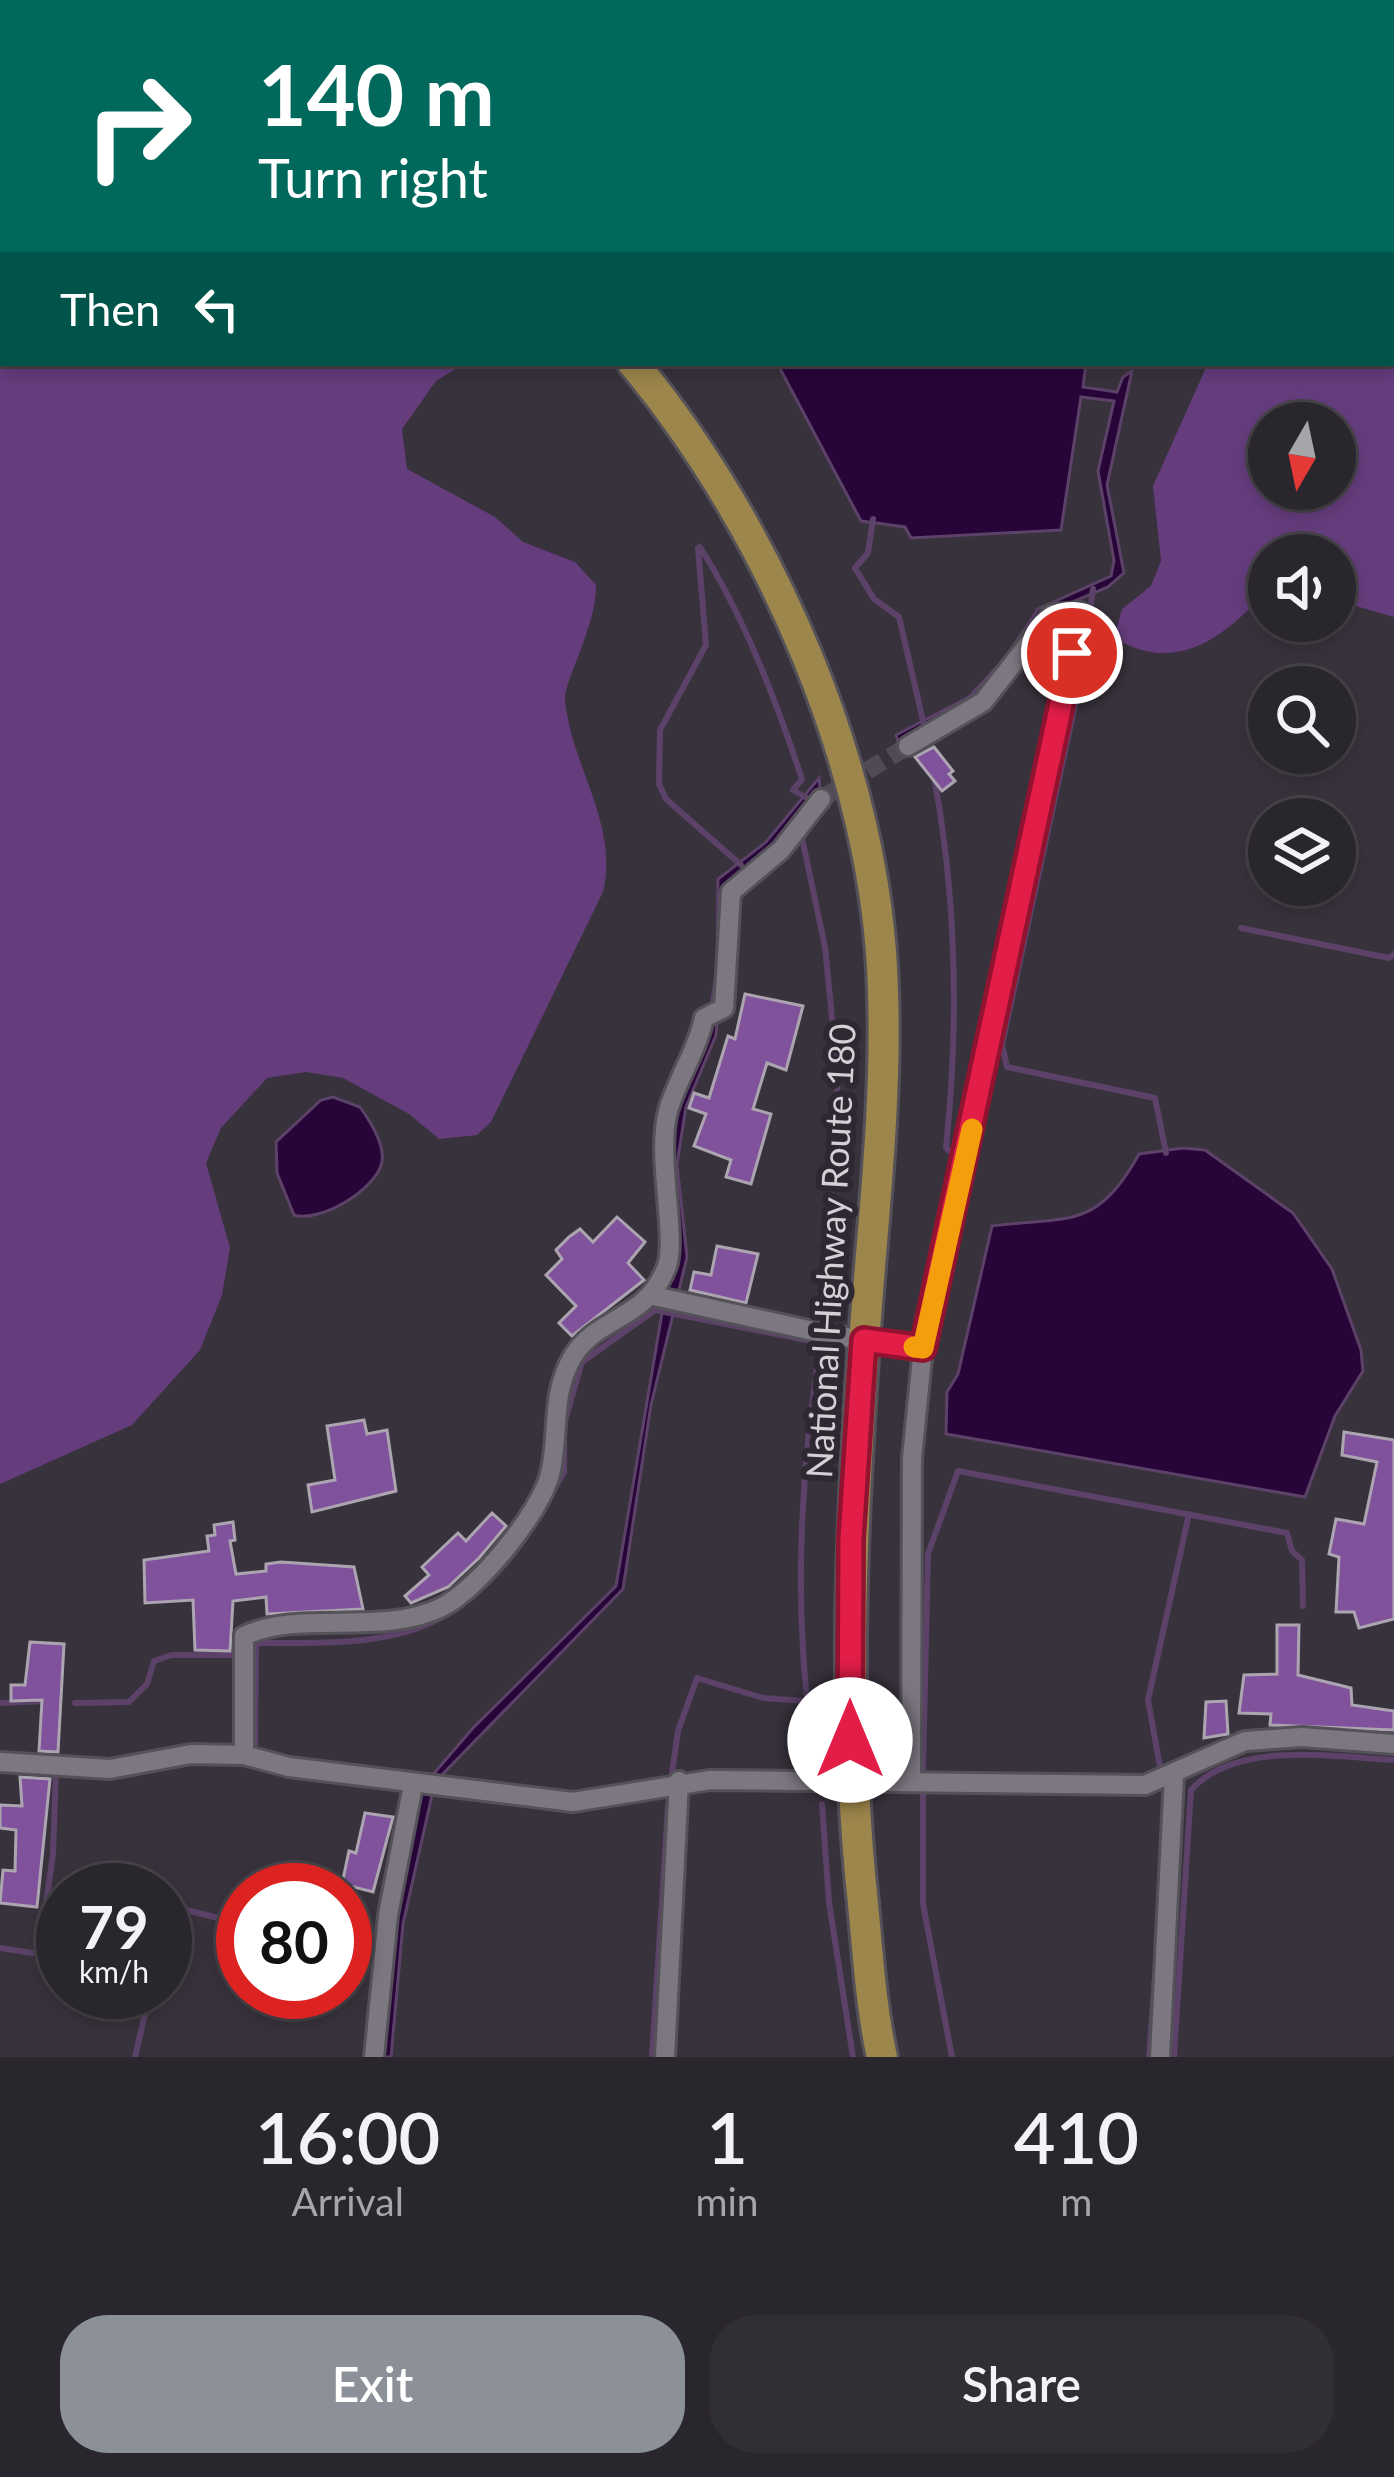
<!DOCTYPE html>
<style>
:root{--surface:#2a262d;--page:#322e35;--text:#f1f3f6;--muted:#a5a5aa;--line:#464349;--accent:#8c9099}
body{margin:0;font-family:Lato,sans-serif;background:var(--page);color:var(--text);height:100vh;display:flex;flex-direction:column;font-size:45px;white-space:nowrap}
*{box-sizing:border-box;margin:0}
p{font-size:39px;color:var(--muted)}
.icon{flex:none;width:66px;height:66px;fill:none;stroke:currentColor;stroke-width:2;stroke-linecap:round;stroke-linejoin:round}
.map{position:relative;height:2057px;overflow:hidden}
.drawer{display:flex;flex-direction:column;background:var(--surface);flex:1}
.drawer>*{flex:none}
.top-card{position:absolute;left:0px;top:0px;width:1395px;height:366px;box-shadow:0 6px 18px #0003,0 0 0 3px var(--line);background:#00695c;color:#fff;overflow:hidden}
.needle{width:78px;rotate:189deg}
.controls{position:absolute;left:1248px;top:402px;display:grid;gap:24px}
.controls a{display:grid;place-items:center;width:108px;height:108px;border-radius:50%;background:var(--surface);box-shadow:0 6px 18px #0003,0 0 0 3px var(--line);font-size:60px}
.speed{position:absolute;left:36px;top:1863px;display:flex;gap:24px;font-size:60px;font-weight:700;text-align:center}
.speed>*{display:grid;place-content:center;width:156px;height:156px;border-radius:50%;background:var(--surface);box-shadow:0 6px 18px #0003,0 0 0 3px var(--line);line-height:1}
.speed small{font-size:30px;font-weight:400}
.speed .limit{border:18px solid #d22;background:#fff;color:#111}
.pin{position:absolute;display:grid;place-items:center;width:102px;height:102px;color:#fff;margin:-51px;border:6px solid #fff;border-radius:50%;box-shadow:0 3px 12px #0007}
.me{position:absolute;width:132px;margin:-66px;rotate:0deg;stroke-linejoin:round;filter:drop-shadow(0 0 9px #0008)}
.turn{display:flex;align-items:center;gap:42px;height:252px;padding:0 60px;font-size:54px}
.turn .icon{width:156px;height:156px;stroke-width:2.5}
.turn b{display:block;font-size:84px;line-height:102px}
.then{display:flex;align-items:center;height:114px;padding:0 60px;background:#0003;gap:24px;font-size:45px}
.eta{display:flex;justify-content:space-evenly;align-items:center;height:204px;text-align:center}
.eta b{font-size:72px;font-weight:600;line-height:84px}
.action{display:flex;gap:24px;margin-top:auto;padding:24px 60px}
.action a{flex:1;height:138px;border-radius:48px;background:var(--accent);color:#fff;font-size:48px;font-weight:600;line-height:138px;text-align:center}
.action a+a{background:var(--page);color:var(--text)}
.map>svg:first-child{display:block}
.green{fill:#653d7d;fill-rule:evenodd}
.water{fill:#280539;stroke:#5c4268;stroke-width:3}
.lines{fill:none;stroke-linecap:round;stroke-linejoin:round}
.stream{stroke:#5c4268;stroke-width:6}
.building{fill:#7f529b;stroke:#aca5b1;stroke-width:3}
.minor-tunnel{stroke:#4f4a53;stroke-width:18;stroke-dasharray:18 9;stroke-linecap:butt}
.trunk-tunnel{stroke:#4f4a53;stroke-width:30;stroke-dasharray:30 15;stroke-linecap:butt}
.minor-casing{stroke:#555159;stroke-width:24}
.trunk-casing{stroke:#555159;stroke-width:36}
.minor{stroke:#7d7781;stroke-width:18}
.trunk{stroke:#9d864c;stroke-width:30}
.route-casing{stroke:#92132f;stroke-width:30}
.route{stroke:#e11d48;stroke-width:21}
.slow{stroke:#f59e0b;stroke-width:21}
.labels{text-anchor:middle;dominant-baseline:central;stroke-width:12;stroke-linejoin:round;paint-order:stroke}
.street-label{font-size:36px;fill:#d4d0d6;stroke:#2e2832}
</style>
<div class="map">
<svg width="1394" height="2057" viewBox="0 0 1394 2057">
<rect width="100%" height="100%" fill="#38323c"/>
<!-- green -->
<g class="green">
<path d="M 0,0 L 320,0 L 3,3 L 3,363 L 465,363 L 436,381 L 402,429 L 407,469 L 495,517 L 523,542 L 575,562 L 596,585 C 597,626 563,682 565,701 C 572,767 619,825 603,892 L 491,1122 L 477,1135 L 439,1139 L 409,1114 L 343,1078 L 306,1072 L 267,1078 L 221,1128 L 206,1163 L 230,1248 L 222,1295 L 200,1350 L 132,1425 L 0,1484 Z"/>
<path d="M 1394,49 L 1394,617 L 1335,600 L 1335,555 L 1269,555 L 1269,588 C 1226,636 1178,676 1114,638 L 1122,609 L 1151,586 L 1161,561 L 1153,486 L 1208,363 L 1392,363 ZM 1269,423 L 1335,423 L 1335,489 L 1269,489 Z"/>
</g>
<!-- water -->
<g class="water">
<path d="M 777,363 L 1086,363 L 1083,387 L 1117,392 L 1123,377 L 1132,371 L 1107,485 L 1124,573 L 1108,587 L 1058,608 L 993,687 L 899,745 L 896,735 L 969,697 L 1005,658 L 1038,609 L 1111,576 L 1114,561 L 1098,471 L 1114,401 L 1081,397 L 1061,530 L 911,538 L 905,527 L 861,521 Z"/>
<path d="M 819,778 L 820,789 L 782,840 L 727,886 L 716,1035 L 686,1107 L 677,1164 L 687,1257 L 651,1405 L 623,1589 L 435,1782 L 403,1924 L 391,2057 L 378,2057 L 384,1985 L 417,1793 L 473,1728 L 616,1586 L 664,1301 L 667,1171 L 676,1104 L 705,1038 L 717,970 L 718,879 L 766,842 Z"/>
<path d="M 333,1097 L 360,1107 C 370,1121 385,1144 382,1162 C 376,1190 320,1223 294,1215 L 277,1173 L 276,1142 L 321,1100 Z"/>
<path d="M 1183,1148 L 1205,1150 L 1293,1213 L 1332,1269 L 1361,1350 L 1363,1371 L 1335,1416 L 1305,1497 L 946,1434 L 947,1392 L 958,1374 L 992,1226 C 1068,1216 1097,1231 1139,1154 Z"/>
</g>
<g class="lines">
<!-- stream -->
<g class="stream">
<path d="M 829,0 L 829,3"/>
<path d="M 1099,3 L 1101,0"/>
<path d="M 873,519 L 868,553 L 855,568 L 874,599 L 899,617 L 924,725"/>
<path d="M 700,547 C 745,618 776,701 802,779 L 793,790 L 807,798"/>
<path d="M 698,548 L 706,645 L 660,730 L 659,784 L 666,799 L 741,865"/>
<path d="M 1086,643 L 1093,589"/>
<path d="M 1080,681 L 1002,1045 L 1007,1067 L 1155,1098 L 1166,1153"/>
<path d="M 935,782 C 957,905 959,1024 946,1148 L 956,1157"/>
<path d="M 801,833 L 825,947 L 838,1078 L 823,1314"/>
<path d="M 1241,928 L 1389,958 L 1394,954"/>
<path d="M 533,1526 L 564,1472 L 564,1424 L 582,1362 L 655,1310 L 821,1343 C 800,1473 793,1609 812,1739"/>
<path d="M 0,1703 L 46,1701"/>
<path d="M 75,1703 L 129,1702 L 147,1684 L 154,1661 L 172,1655 L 240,1655"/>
<path d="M 255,1744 L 256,1643 C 380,1643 448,1647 526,1537"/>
<path d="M 1160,1767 L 1148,1700 L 1189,1514"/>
<path d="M 672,1774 L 678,1731 L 697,1678 L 763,1698 L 806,1701"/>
<path d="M 822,1804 L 829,1902 L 853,2057"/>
<path d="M 165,1933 L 170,1914 L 178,1908 L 243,1924"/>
<path d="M 345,1943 L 376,1938"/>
<path d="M 0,1948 L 39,1954 L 53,1854 L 56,1770"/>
<path d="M 135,2057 L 150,1992"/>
<path d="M 652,2057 L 668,1805"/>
<path d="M 952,2057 L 923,1904 L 923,1768 L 928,1554 L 958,1471 L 1287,1533 L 1292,1551 L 1302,1560 L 1303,1606"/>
<path d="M 1149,2057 L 1155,1977"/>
<path d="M 1174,2057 L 1191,1790 C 1236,1740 1334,1757 1394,1760"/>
</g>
</g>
<!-- building -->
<g class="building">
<path d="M 934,747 L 953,771 L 949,774 L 955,781 L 942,791 L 915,757 Z"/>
<path d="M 745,994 L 803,1006 L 786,1070 L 767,1063 L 753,1109 L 771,1114 L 751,1184 L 726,1177 L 731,1160 L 694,1146 L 706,1114 L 689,1108 L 694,1093 L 709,1098 L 728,1036 L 735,1039 Z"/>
<path d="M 617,1217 L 645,1242 L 628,1263 L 644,1280 L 572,1336 L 559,1323 L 576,1306 L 546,1275 L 562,1259 L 556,1250 L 569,1237 L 580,1229 L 593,1242 Z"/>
<path d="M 717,1246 L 758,1254 L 746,1303 L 690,1290 L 694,1272 L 711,1275 Z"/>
<path d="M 364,1420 L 367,1434 L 387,1430 L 396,1491 L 312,1512 L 308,1485 L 335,1480 L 327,1426 Z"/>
<path d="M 1344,1432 L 1394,1440 L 1394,1619 L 1359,1628 L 1354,1612 L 1336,1612 L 1339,1557 L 1329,1554 L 1336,1519 L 1364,1524 L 1377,1462 L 1342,1455 Z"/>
<path d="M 492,1513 L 506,1526 L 479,1558 L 448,1587 L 411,1603 L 405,1596 L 429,1575 L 422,1567 L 458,1533 L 466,1541 Z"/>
<path d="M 233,1522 L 235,1540 L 230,1541 L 236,1574 L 266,1571 L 266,1564 L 281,1562 L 354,1567 L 363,1609 L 267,1614 L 266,1597 L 233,1601 L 230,1651 L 195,1650 L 193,1600 L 145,1603 L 144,1560 L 209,1551 L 207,1536 L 215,1535 L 214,1525 Z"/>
<path d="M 1277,1625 L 1299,1625 L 1298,1675 L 1351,1688 L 1352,1705 L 1394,1711 L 1394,1730 L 1270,1725 L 1271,1714 L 1239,1713 L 1244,1675 L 1277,1674 Z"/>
<path d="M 30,1642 L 64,1644 L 58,1752 L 39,1751 L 42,1700 L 11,1701 L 11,1685 L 25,1685 Z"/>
<path d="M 1226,1701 L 1228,1734 L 1204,1738 L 1206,1702 Z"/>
<path d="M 20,1777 L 50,1779 L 37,1907 L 0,1903 L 3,1870 L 15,1871 L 16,1830 L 0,1828 L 0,1805 L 22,1806 Z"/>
<path d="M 365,1813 L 393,1817 L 373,1892 L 342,1884 L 349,1851 L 356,1853 Z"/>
</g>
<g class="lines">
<!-- minor-tunnel -->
<path class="minor-tunnel" d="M 821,799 L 908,746"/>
<!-- trunk-tunnel -->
<path class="trunk-tunnel" d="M 259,0 L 262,3"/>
<defs>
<g id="minor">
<path d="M 654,1296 L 831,1335 L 923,1348 L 1080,612 L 1052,614 L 983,702 L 908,746"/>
<path d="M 244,1755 L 244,1636 C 300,1609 382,1637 442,1607 C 477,1590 541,1512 550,1474 C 560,1434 550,1397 572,1358 C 597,1315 646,1322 667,1266 C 677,1236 656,1156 668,1111 C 677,1079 697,1051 704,1018 L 724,1008 L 731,892 L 781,850 L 821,799"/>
<path d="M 0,1762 L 110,1769 L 191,1754 L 244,1755 L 289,1767 L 573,1802 L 710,1780 L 1145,1785 L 1245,1741 L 1302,1737 L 1394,1744"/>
<path d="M 911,1782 L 912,1458 L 923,1348"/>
<path d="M 374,2057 L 388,1915 L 413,1785"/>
<path d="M 665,2057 L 679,1781"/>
<path d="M 1160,2057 L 1174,1776"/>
</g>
<path id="trunk" d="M 633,363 C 771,529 878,774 883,992 C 887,1110 872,1226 864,1344 C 851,1531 843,1718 863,1904 C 868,1955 871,2007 882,2057"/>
</defs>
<!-- minor casing -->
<use href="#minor" class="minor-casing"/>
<!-- trunk casing -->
<use href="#trunk" class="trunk-casing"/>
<!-- minor -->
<use href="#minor" class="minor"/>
<!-- trunk -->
<use href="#trunk" class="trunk"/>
</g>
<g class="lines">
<defs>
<path id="route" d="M 850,1740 L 851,1539 L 864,1340 L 923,1348 L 1072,653"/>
</defs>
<!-- route casing -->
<use href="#route" class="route-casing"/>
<!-- route -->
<use href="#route" class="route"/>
<!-- slow -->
<path class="slow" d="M 914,1347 L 923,1348 L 972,1129"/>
</g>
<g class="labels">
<!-- street labels -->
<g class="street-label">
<text transform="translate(830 1251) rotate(-87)">National Highway Route 180</text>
</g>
</g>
</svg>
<div class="controls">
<a><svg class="needle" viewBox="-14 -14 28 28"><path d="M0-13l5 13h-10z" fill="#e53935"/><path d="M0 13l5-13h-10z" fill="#a5a5aa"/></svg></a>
<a><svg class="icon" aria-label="sound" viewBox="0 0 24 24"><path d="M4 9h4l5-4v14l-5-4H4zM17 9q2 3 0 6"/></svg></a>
<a><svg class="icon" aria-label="search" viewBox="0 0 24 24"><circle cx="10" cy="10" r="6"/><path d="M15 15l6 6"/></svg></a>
<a><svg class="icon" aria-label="layers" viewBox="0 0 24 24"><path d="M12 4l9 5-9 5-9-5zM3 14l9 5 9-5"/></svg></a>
</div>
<div class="speed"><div>79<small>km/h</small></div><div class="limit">80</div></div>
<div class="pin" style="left:1072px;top:653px;background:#d93025"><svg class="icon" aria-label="arrive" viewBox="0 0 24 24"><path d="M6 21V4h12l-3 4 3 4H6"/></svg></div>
<svg class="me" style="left:850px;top:1740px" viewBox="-20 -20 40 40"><circle r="19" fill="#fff"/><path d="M0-13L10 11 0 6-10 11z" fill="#e11d48"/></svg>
<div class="top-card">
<div class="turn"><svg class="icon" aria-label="right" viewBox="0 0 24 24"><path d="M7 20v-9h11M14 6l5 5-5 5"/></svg><div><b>140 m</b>Turn right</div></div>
<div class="then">Then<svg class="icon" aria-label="left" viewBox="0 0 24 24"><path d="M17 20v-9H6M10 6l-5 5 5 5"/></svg></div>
</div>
</div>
<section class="drawer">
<div class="eta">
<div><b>16:00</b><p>Arrival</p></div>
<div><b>1</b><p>min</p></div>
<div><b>410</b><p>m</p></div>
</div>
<div class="action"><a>Exit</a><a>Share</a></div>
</section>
